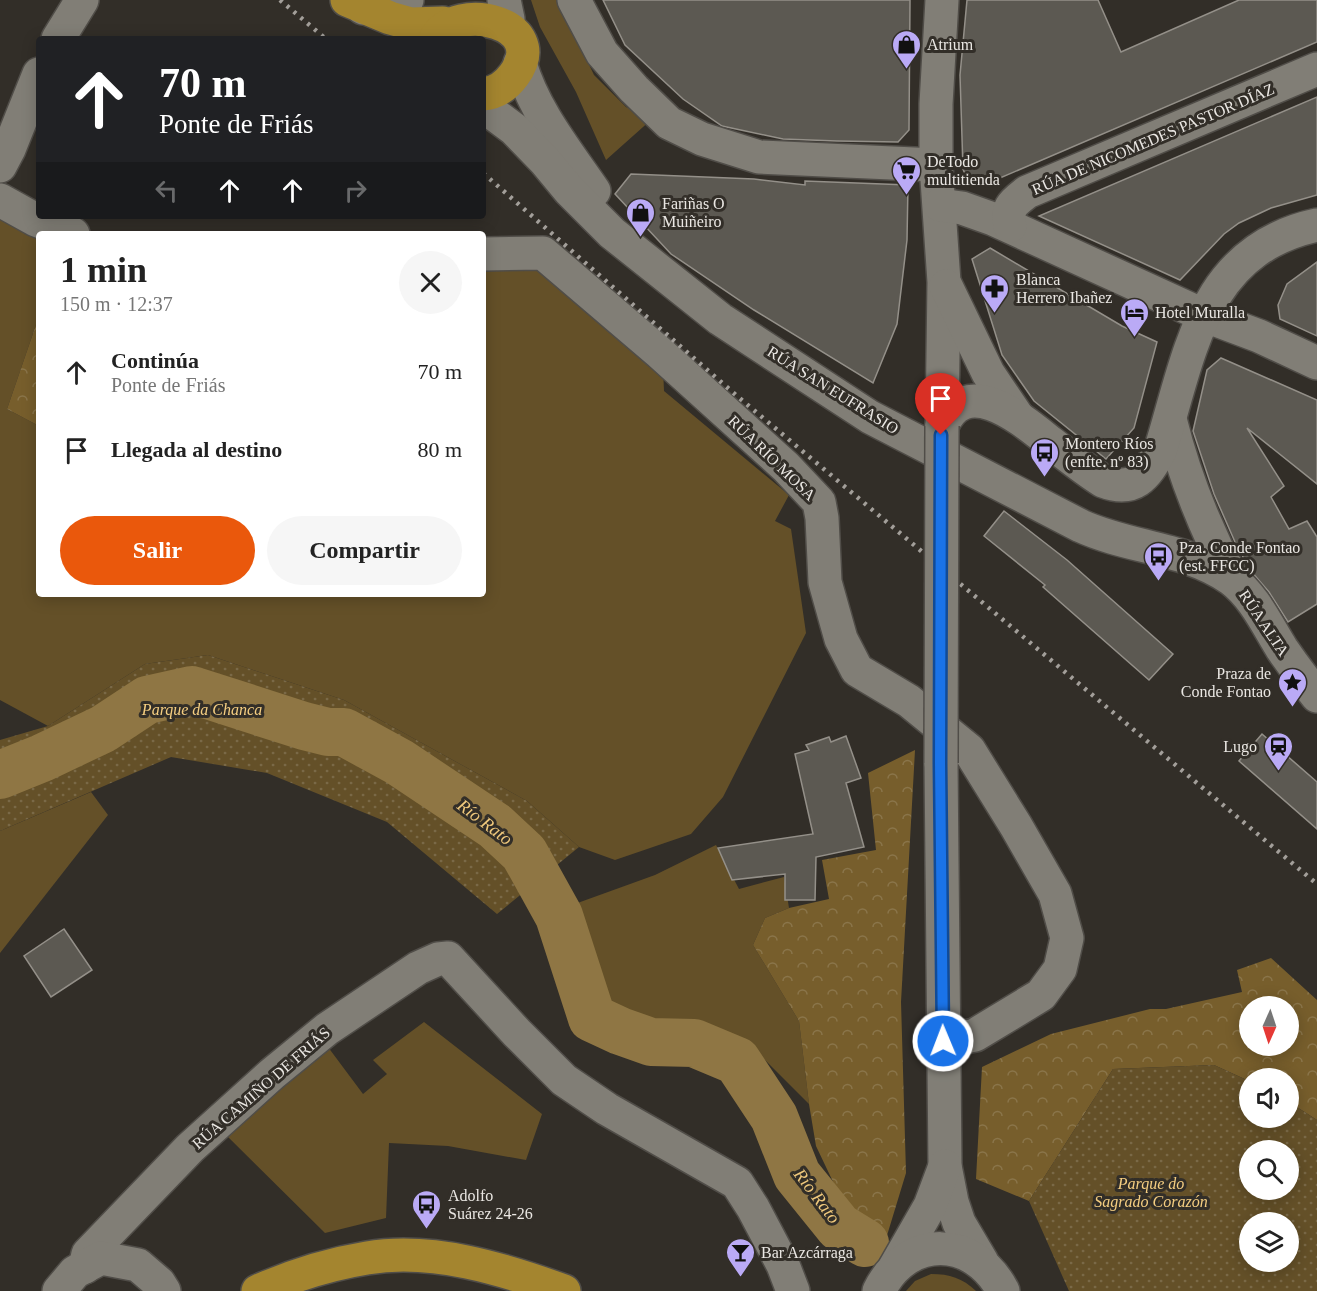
<!DOCTYPE html>
<html lang="es">
<meta charset="utf-8">
<style>
:root{--surface:#fff;--page:#f6f6f6;--text:#222;--muted:#767676;--accent:#ea580c}
body{margin:0;font-family:"Times New Roman",serif;background:var(--page);color:var(--text);height:100vh;display:flex;flex-direction:column;font-size:22px;white-space:nowrap}
*{box-sizing:border-box;margin:0}
p{font-size:20px;color:var(--muted)}
.icon{flex:none;width:33px;height:33px;fill:none;stroke:currentColor;stroke-width:2;stroke-linecap:round;stroke-linejoin:round}
.map{position:relative;flex:1;overflow:hidden}
.sheet{position:absolute;left:36px;top:231px;width:450px;height:366px;display:flex;flex-direction:column;background:var(--surface);border-radius:6px;box-shadow:0 3px 15px #0003}
.sheet>*{flex:none}
.banner{position:absolute;left:36px;top:36px;width:450px;height:183px;border-radius:6px;box-shadow:0 3px 15px #0003;background:#202124;color:#fff;overflow:hidden}
.needle{width:39px;rotate:183deg}
.controls{position:absolute;left:1239px;top:996px;display:grid;gap:12px}
.controls a{display:grid;place-items:center;width:60px;height:60px;border-radius:50%;background:var(--surface);box-shadow:0 3px 15px #0003;font-size:30px}
.pin{position:absolute;display:grid;place-items:center;width:51px;height:51px;color:#fff;margin:-62px -26px;border-radius:50% 50% 50% 0;rotate:-45deg;box-shadow:0 0 6px #0007}
.pin .icon{rotate:45deg}
.me{position:absolute;width:66px;margin:-33px;rotate:359deg;stroke-linejoin:round;filter:drop-shadow(0 0 4px #0008)}
.turn{display:flex;align-items:center;gap:21px;height:126px;padding:0 24px;font-size:27px}
.turn .icon{width:78px;height:78px;stroke-width:2.5}
.turn b{display:block;font-size:42px;line-height:51px}
.lanes{display:flex;align-items:center;height:57px;padding:0 24px;background:#0003;justify-content:center;gap:30px;direction:ltr}
.lanes .off{opacity:.35}
.round{display:grid;place-items:center;flex:none;width:63px;height:63px;border-radius:32px;background:var(--page)}
.overview{display:flex;align-items:center;justify-content:space-between;height:102px;padding:0 24px}
h1{font-size:36px;font-weight:600;line-height:45px}
.primary-button{display:flex;gap:12px;margin-top:auto;padding:12px 24px}
.primary-button a{flex:1;height:69px;border-radius:36px;background:var(--accent);color:#fff;font-size:24px;font-weight:600;line-height:69px;text-align:center}
.primary-button a+a{background:var(--page);color:var(--text)}
ul{padding:0;list-style:none}
li{display:flex;align-items:center;gap:18px;height:78px;padding:0 24px}
li div{flex:1}
li b{display:block;font-size:22px}
li em{font-style:normal}
.map>svg:first-child{display:block}
.grass{fill:#645028}
.forest{fill:url(#forest-crowns);fill-rule:evenodd}
.park{fill:url(#park-dots);fill-rule:evenodd}
.lines{fill:none;stroke-linecap:round;stroke-linejoin:round}
.river{stroke:#8f7644;stroke-width:48}
.building{fill:#5c5952;stroke:#949089;stroke-width:1.5}
.minor-casing{stroke:#504d48;stroke-width:36}
.major-casing{stroke:#504d48;stroke-width:36}
.minor{stroke:#817e76;stroke-width:33}
.major{stroke:#a4852f;stroke-width:33}
.rail{stroke:#a39f9a;stroke-width:4.5;stroke-dasharray:3 6;stroke-linecap:butt}
.minor-bridge-casing{stroke:#504d48;stroke-width:36;stroke-linecap:butt}
.minor-bridge{stroke:#817e76;stroke-width:33}
.route-casing{stroke:#114b97;stroke-width:15}
.route{stroke:#1a73e8;stroke-width:10}
.labels{text-anchor:middle;dominant-baseline:central;stroke-width:6;stroke-linejoin:round;paint-order:stroke}
.poi-label{font-size:16px;fill:#eae7e3;stroke:#322e28;text-anchor:start}
.street-label{font-size:16px;fill:#eae7e3;stroke:#322e28}
.park-label{font-size:16px;font-style:italic;fill:#f5ce81;stroke:#322e28}
.water-label{font-size:18px;font-style:italic;fill:#efc87c;stroke:#322e28}
</style>
<div class="map">
<svg width="1317" height="1291" viewBox="0 0 1317 1291">
<defs>
<pattern id="forest-crowns" width="20" height="18" patternUnits="userSpaceOnUse" patternTransform="scale(1.5)"><rect width="20" height="18" fill="#775e2c"/><path d="M2 6a3 3 0 1 1 6 0M12 15a3 3 0 1 1 6 0" fill="none" stroke="#8a754a"/></pattern>
<pattern id="park-dots" width="8" height="8" patternUnits="userSpaceOnUse" patternTransform="scale(1.5)"><rect width="8" height="8" fill="#645028"/><path d="M2 2h.1M6 6h.1" fill="none" stroke="#7a6947" stroke-width="1.8" stroke-linecap="round"/></pattern>
</defs>
<rect width="100%" height="100%" fill="#322e28"/>
<!-- grass -->
<g class="grass">
<path d="M 531,0 L 558,0 L 594,75 L 626,107 L 652,119 L 606,160 L 576,92 L 540,27 Z"/>
<path d="M 0,213 L 39,234 L 39,316 L 7,409 L 39,426 L 39,594 L 483,594 L 483,262 L 534,259 L 663,368 L 664,391 L 789,495 L 775,521 L 791,529 L 806,633 L 723,797 L 691,834 L 615,860 L 579,847 L 527,801 L 344,700 L 208,655 L 145,664 L 48,726 L 0,700 Z"/>
<path d="M 91,792 L 108,815 L 0,953 L 0,831 Z"/>
<path d="M 716,845 L 739,889 L 784,877 L 789,908 L 765,918 L 753,945 L 799,1021 L 809,1104 L 764,1059 L 629,1027 L 599,1011 L 588,972 L 581,928 L 572,905 L 655,875 Z"/>
<path d="M 424,1022 L 542,1114 L 526,1160 L 448,1146 L 389,1143 L 386,1218 L 325,1233 L 223,1132 L 325,1043 L 363,1094 L 387,1074 L 373,1060 Z"/>
<path d="M 931,1274 C 950,1274 962,1278 976,1291 L 906,1291 L 915,1281 Z"/>
</g>
<!-- forest -->
<g class="forest">
<path d="M 39,316 L 39,426 L 7,409 Z"/>
<path d="M 915,750 L 901,1002 L 906,1173 L 885,1242 L 863,1235 L 855,1228 L 816,1146 L 809,1104 L 799,1021 L 753,945 L 765,918 L 789,908 L 829,899 L 822,860 L 876,850 L 868,773 Z"/>
<path d="M 1271,958 L 1317,1000 L 1317,1120 L 1289,1102 L 1288,1078 L 1250,1078 L 1249,1081 L 1214,1065 L 1113,1069 L 1029,1201 L 976,1179 L 982,1067 L 1051,1034 L 1150,1009 L 1166,1009 L 1242,992 L 1237,970 ZM 1250,1006 L 1288,1006 L 1288,1046 L 1250,1046 Z"/>
</g>
<!-- park -->
<g class="park">
<path d="M 208,655 L 344,700 L 527,801 L 579,847 L 497,914 L 387,822 L 267,773 L 171,757 L 0,831 L 0,740 L 48,726 L 145,664 Z"/>
<path d="M 1214,1065 L 1249,1081 L 1250,1118 L 1288,1118 L 1289,1102 L 1317,1120 L 1317,1291 L 1069,1291 L 1029,1201 L 1113,1069 ZM 1250,1150 L 1288,1150 L 1288,1190 L 1250,1190 ZM 1250,1222 L 1288,1222 L 1288,1262 L 1250,1262 Z"/>
</g>
<g class="lines">
<!-- river -->
<path class="river" d="M 0,775 L 42,758 L 103,729 L 147,700 L 192,690 L 304,726 L 328,732 L 344,732 L 399,762 L 495,826 L 524,853 L 559,916 L 592,1018 L 620,1031 L 651,1042 L 694,1043 L 737,1061 L 774,1117 L 797,1175 L 839,1227 L 865,1243"/>
</g>
<!-- building -->
<g class="building">
<path d="M 603,0 L 910,0 L 909,130 L 898,142 L 837,141 L 783,139 L 722,126 L 683,99 L 625,45 Z"/>
<path d="M 967,0 L 1098,0 L 1121,52 L 1239,0 L 1317,0 L 1317,42 L 986,184 L 977,185 L 967,179 L 963,169 L 960,75 Z"/>
<path d="M 1317,97 L 1317,195 L 1271,208 L 1239,223 L 1224,234 L 1180,280 L 1039,216 Z"/>
<path d="M 631,174 L 754,179 L 805,185 L 805,181 L 908,185 L 907,240 L 897,324 L 873,383 L 754,310 L 671,254 L 615,194 Z"/>
<path d="M 990,248 L 1122,326 L 1157,342 L 1134,428 L 1106,459 L 1034,401 L 1002,355 L 972,259 Z"/>
<path d="M 1317,262 L 1317,336 L 1280,319 L 1278,305 L 1287,284 Z"/>
<path d="M 1221,358 L 1317,400 L 1317,484 L 1247,428 L 1284,486 L 1271,497 L 1289,529 L 1307,521 L 1317,537 L 1317,604 L 1288,622 L 1269,592 L 1250,570 L 1235,542 L 1214,494 L 1193,431 L 1207,370 Z"/>
<path d="M 1004,511 L 1067,560 L 1173,654 L 1149,680 L 1043,587 L 1045,585 L 984,536 Z"/>
<path d="M 1262,734 L 1317,782 L 1317,829 L 1239,761 Z"/>
<path d="M 846,736 L 861,778 L 846,783 L 864,847 L 816,857 L 815,900 L 785,900 L 785,874 L 732,880 L 718,848 L 813,834 L 795,754 L 809,750 L 806,745 L 829,737 L 831,742 Z"/>
<path d="M 64,929 L 92,970 L 51,997 L 24,956 Z"/>
</g>
<g class="lines">
<defs>
<g id="minor">
<path d="M 504,0 L 508,19"/>
<path d="M 574,0 L 602,53 L 634,89 L 669,123 L 702,139 L 759,157 L 936,165"/>
<path d="M 942,0 L 936,104 L 936,165 L 944,282 L 942,426"/>
<path d="M 363,8 L 407,0"/>
<path d="M 58,39 L 82,0"/>
<path d="M 520,63 C 534,111 566,150 594,191"/>
<path d="M 483,106 L 514,129 L 545,161 L 569,190 L 612,233 L 720,319 L 870,417 L 1081,526 C 1129,548 1187,548 1231,579 C 1254,596 1267,625 1282,649 C 1293,665 1305,681 1317,696"/>
<path d="M 0,166 L 9,149 L 39,74"/>
<path d="M 0,200 L 36,220 L 73,234"/>
<path d="M 940,205 L 962,208 L 993,219 L 1203,315 L 1259,336 L 1317,363"/>
<path d="M 1010,226 C 1006,207 1013,203 1027,192 L 1317,69"/>
<path d="M 483,254 L 543,253 L 660,353 L 786,467 L 819,502 L 822,518 L 825,582 L 841,639 L 857,670 L 909,701 L 969,750 L 1016,826 L 1055,894 L 1067,938 L 1060,969 L 1041,995 L 975,1035 L 943,1041"/>
<path d="M 946,286 L 988,373 L 1017,416"/>
<path d="M 1170,419 C 1184,476 1205,528 1232,579"/>
<path d="M 942,426 C 966,372 1021,419 1050,442 C 1067,455 1084,469 1103,481 C 1134,493 1146,477 1160,451 C 1190,355 1201,250 1317,225"/>
<path d="M 941,763 L 945,1166 L 952,1202 L 959,1223 L 982,1262"/>
<path d="M 85,1267 L 88,1254 L 190,1148 L 272,1074 L 327,1029 L 418,968 L 438,959 L 448,958 L 517,1033 L 564,1080 L 607,1109 L 737,1183 L 753,1208 L 783,1265 L 793,1291"/>
<path d="M 895,1267 L 930,1206 L 945,1166"/>
<path d="M 59,1291 L 75,1272 L 101,1258 L 138,1265 L 159,1283 L 164,1291"/>
<path d="M 879,1291 C 907,1234 974,1235 1003,1291"/>
</g>
<g id="major">
<path d="M 347,0 L 390,18 L 411,24 L 443,23"/>
<path d="M 435,39 C 456,0 552,23 514,75 C 506,86 496,93 483,94"/>
<path d="M 258,1291 C 292,1276 330,1264 367,1258 C 433,1247 503,1269 564,1291"/>
</g>
</defs>
<!-- minor casing -->
<use href="#minor" class="minor-casing"/>
<!-- major casing -->
<use href="#major" class="major-casing"/>
<!-- minor -->
<use href="#minor" class="minor"/>
<!-- major -->
<use href="#major" class="major"/>
<!-- rail -->
<g class="rail">
<path d="M 280,0 L 326,39"/>
<path d="M 483,173 L 737,396 L 1317,884"/>
</g>
<defs>
<path id="minor-bridge" d="M 941,763 L 942,426"/>
</defs>
<!-- minor-bridge casing -->
<use href="#minor-bridge" class="minor-bridge-casing"/>
<!-- minor-bridge -->
<use href="#minor-bridge" class="minor-bridge"/>
</g>
<g class="lines">
<defs>
<path id="route" d="M 941,435 L 940,763 L 943,1041"/>
</defs>
<!-- route casing -->
<use href="#route" class="route-casing"/>
<!-- route -->
<use href="#route" class="route"/>
</g>
<!-- icons -->
<defs>
<symbol id="shop-pin" viewBox="-11 -11 22 30"><path d="M0 17L-7.5 6A9.5 9.5 0 1 1 7.5 6Z" fill="#baaaf6" stroke="#322e28"/><path d="M-5-2.5h2.3a2.7 3.5 0 0 1 5.4 0H5L5.5 6h-11ZM-1.5-2.5h3a1.5 2.3 0 0 0-3 0Z" fill="#111"/></symbol>
<symbol id="supermarket-pin" viewBox="-11 -11 22 30"><path d="M0 17L-7.5 6A9.5 9.5 0 1 1 7.5 6Z" fill="#baaaf6" stroke="#322e28"/><path d="M-6-5.5h2.5l.6 2H6L4.5 2H-2.5L-4.4-4H-6ZM-1.5 3.2a1.3 1.3 0 1 0 .1 0ZM3 3.2a1.3 1.3 0 1 0 .1 0Z" fill="#111"/></symbol>
<symbol id="pharmacy-pin" viewBox="-11 -11 22 30"><path d="M0 17L-7.5 6A9.5 9.5 0 1 1 7.5 6Z" fill="#baaaf6" stroke="#322e28"/><path d="M-2-6h4v4h4v4h-4v4h-4v-4h-4v-4h4Z" fill="#111"/></symbol>
<symbol id="hotel-pin" viewBox="-11 -11 22 30"><path d="M0 17L-7.5 6A9.5 9.5 0 1 1 7.5 6Z" fill="#baaaf6" stroke="#322e28"/><path d="M-6-4.5h1.5V1H6V5H4.5V3h-9V5H-6ZM-4 0a1.8 1.8 0 1 1 3.6 0ZM.5 0V-2.5h3Q6-2.5 6 0Z" fill="#111"/></symbol>
<symbol id="bus-pin" viewBox="-11 -11 22 30"><path d="M0 17L-7.5 6A9.5 9.5 0 1 1 7.5 6Z" fill="#baaaf6" stroke="#322e28"/><path d="M-5-6H5V4H4V6H2V4H-2V6H-4V4H-5ZM-3.5-4V0h7V-4ZM-3.5 1.2v1.5H-2V1.2ZM2 1.2v1.5H3.5V1.2Z" fill="#111"/></symbol>
<symbol id="sight-pin" viewBox="-11 -11 22 30"><path d="M0 17L-7.5 6A9.5 9.5 0 1 1 7.5 6Z" fill="#baaaf6" stroke="#322e28"/><path d="M0-6L1.8-2.2L6-1.7L2.9 1.2L3.7 5.4L0 3.3L-3.7 5.4L-2.9 1.2L-6-1.7L-1.8-2.2Z" fill="#111"/></symbol>
<symbol id="station-pin" viewBox="-11 -11 22 30"><path d="M0 17L-7.5 6A9.5 9.5 0 1 1 7.5 6Z" fill="#baaaf6" stroke="#322e28"/><path d="M-3-6H3Q5-6 5-4V2Q5 4 3 4L4.5 6H3L1.5 4h-3L-3 6H-4.5L-3 4Q-5 4-5 2V-4Q-5-6-3-6ZM-3.5-4v3h7v-3ZM-3.5 1v1.5H-2V1ZM2 1v1.5H3.5V1Z" fill="#111"/></symbol>
<symbol id="bar-pin" viewBox="-11 -11 22 30"><path d="M0 17L-7.5 6A9.5 9.5 0 1 1 7.5 6Z" fill="#baaaf6" stroke="#322e28"/><path d="M-6-5H6L.8 .8V4.5H3.5V6h-7V4.5H-.8V.8Z" fill="#111"/></symbol>
</defs>
<g fill-rule="evenodd">
<use href="#shop-pin" x="890" y="28" width="33" height="45"/>
<use href="#supermarket-pin" x="890" y="154" width="33" height="45"/>
<use href="#shop-pin" x="624" y="196" width="33" height="45"/>
<use href="#pharmacy-pin" x="978" y="272" width="33" height="45"/>
<use href="#hotel-pin" x="1118" y="296" width="33" height="45"/>
<use href="#bus-pin" x="1028" y="436" width="33" height="45"/>
<use href="#bus-pin" x="1142" y="540" width="33" height="45"/>
<use href="#sight-pin" x="1276" y="666" width="33" height="45"/>
<use href="#station-pin" x="1262" y="730" width="33" height="45"/>
<use href="#bus-pin" x="410" y="1188" width="33" height="45"/>
<use href="#bar-pin" x="724" y="1236" width="33" height="45"/>
</g>
<g class="labels">
<!-- poi labels -->
<g class="poi-label">
<text x="927" y="44">Atrium</text>
<text x="927" y="161">DeTodo<tspan x="927" dy="18">multitienda</tspan></text>
<text x="662" y="203">Fariñas O<tspan x="662" dy="18">Muiñeiro</tspan></text>
<text x="1016" y="279">Blanca<tspan x="1016" dy="18">Herrero Ibañez</tspan></text>
<text x="1155" y="312">Hotel Muralla</text>
<text x="1065" y="443">Montero Ríos<tspan x="1065" dy="18">(enfte. nº 83)</tspan></text>
<text x="1179" y="547">Pza. Conde Fontao<tspan x="1179" dy="18">(est. FFCC)</tspan></text>
<text x="1271" y="673" text-anchor="end">Praza de<tspan x="1271" dy="18">Conde Fontao</tspan></text>
<text x="1257" y="746" text-anchor="end">Lugo</text>
<text x="448" y="1195">Adolfo<tspan x="448" dy="18">Suárez 24-26</tspan></text>
<text x="761" y="1252">Bar Azcárraga</text>
</g>
<!-- street labels -->
<g class="street-label">
<text transform="translate(1153 139) rotate(-23)">RÚA DE NICOMEDES PASTOR DÍAZ</text>
<text transform="translate(833 390) rotate(32)">RÚA SAN EUFRASIO</text>
<text transform="translate(772 458) rotate(44)">RÚA RÍO MOSA</text>
<text transform="translate(1264 623) rotate(56)">RÚA ALTA</text>
<text transform="translate(261 1088) rotate(-41)">RÚA CAMIÑO DE FRIÁS</text>
</g>
<!-- park labels -->
<g class="park-label">
<text x="202" y="709">Parque da Chanca</text>
<text x="1151" y="1183">Parque do<tspan x="1151" dy="18">Sagrado Corazón</tspan></text>
</g>
<!-- water labels -->
<g class="water-label">
<text transform="translate(485 822) rotate(37)">Río Rato</text>
<text transform="translate(817 1196) rotate(53)">Río Rato</text>
</g>
</g>
</svg>
<div class="controls">
<a><svg class="needle" viewBox="-14 -14 28 28"><path d="M0-13l5 13h-10z" fill="#e53935"/><path d="M0 13l5-13h-10z" fill="#767676"/></svg></a>
<a><svg class="icon" aria-label="sound" viewBox="0 0 24 24"><path d="M4 9h4l5-4v14l-5-4H4zM17 9q2 3 0 6"/></svg></a>
<a><svg class="icon" aria-label="search" viewBox="0 0 24 24"><circle cx="10" cy="10" r="6"/><path d="M15 15l6 6"/></svg></a>
<a><svg class="icon" aria-label="layers" viewBox="0 0 24 24"><path d="M12 4l9 5-9 5-9-5zM3 14l9 5 9-5"/></svg></a>
</div>
<div class="pin" style="left:941px;top:435px;background:#d93025"><svg class="icon" aria-label="arrive" viewBox="0 0 24 24"><path d="M6 21V4h12l-3 4 3 4H6"/></svg></div>
<svg class="me" style="left:943px;top:1041px" viewBox="-20 -20 40 40"><circle r="17" fill="#1a73e8" stroke="#fff" stroke-width="3"/><path d="M0-11L8 9 0 5-8 9z" fill="#fff"/></svg>
<div class="banner">
<div class="turn"><svg class="icon" aria-label="ahead" viewBox="0 0 24 24"><path d="M12 20V5M6 11l6-6 6 6"/></svg><div><b>70 m</b>Ponte de Friás</div></div>
<div class="lanes"><svg class="icon off" aria-label="left" viewBox="0 0 24 24"><path d="M17 20v-9H6M10 6l-5 5 5 5"/></svg><svg class="icon" aria-label="ahead" viewBox="0 0 24 24"><path d="M12 20V5M6 11l6-6 6 6"/></svg><svg class="icon" aria-label="ahead" viewBox="0 0 24 24"><path d="M12 20V5M6 11l6-6 6 6"/></svg><svg class="icon off" aria-label="right" viewBox="0 0 24 24"><path d="M7 20v-9h11M14 6l5 5-5 5"/></svg></div>
</div>
<section class="sheet">
<div class="overview"><div><h1>1 min</h1><p>150 m · 12:37</p></div><a class="round"><svg class="icon" aria-label="close" viewBox="0 0 24 24"><path d="M6 6l12 12M18 6L6 18"/></svg></a></div>
<ul>
<li><svg class="icon" aria-label="ahead" viewBox="0 0 24 24"><path d="M12 20V5M6 11l6-6 6 6"/></svg><div><b>Continúa</b><p>Ponte de Friás</p></div><em>70 m</em></li>
<li><svg class="icon" aria-label="arrive" viewBox="0 0 24 24"><path d="M6 21V4h12l-3 4 3 4H6"/></svg><div><b>Llegada al destino</b></div><em>80 m</em></li>
</ul>
<div class="primary-button"><a>Salir</a><a>Compartir</a></div>
</section>
</div>
